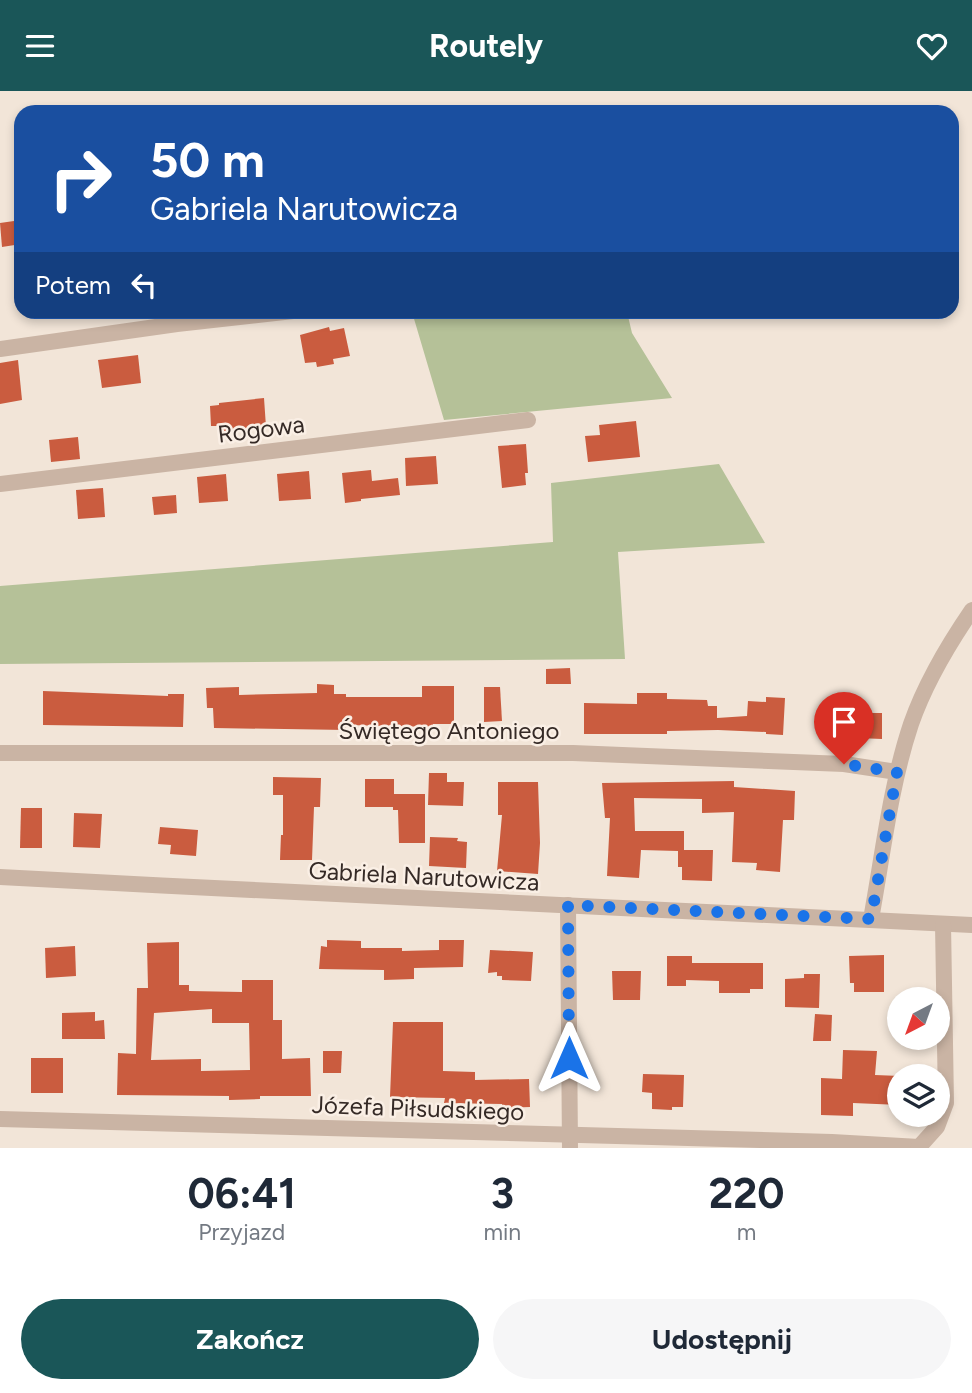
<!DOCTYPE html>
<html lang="pl">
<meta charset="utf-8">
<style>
:root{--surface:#fff;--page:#f6f6f7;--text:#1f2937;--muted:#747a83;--accent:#1a5658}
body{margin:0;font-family:Figtree,sans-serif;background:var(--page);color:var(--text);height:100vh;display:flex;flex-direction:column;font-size:26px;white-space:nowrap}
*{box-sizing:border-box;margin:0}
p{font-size:23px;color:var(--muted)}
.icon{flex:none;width:38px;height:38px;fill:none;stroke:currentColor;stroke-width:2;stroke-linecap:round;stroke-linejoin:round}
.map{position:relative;height:1057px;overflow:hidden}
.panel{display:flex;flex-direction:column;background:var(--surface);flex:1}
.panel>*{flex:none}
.top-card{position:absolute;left:14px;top:14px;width:945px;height:214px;border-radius:21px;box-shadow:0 4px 10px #0003;background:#1a4fa0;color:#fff;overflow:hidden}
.needle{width:46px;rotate:221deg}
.fabs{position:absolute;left:887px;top:896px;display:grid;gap:14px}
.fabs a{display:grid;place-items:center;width:63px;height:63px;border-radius:50%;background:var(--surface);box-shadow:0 4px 10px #0003;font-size:35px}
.pin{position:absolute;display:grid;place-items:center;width:60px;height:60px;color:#fff;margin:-72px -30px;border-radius:50% 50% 50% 0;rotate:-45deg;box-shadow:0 0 7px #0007}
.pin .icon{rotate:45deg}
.me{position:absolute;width:77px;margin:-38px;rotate:0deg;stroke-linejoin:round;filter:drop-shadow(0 0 5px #0008)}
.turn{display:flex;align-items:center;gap:24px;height:147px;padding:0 21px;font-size:32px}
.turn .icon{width:91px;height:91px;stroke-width:2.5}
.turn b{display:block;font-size:49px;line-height:60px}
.then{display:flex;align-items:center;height:66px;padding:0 21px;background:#0003;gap:14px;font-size:26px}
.eta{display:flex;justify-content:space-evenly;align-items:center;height:119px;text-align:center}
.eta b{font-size:42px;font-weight:700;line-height:49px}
.button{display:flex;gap:14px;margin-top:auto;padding:14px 21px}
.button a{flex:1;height:80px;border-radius:42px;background:var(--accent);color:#fff;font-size:28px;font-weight:700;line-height:80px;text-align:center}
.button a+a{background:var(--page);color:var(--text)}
header{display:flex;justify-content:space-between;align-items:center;height:91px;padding:0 21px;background:var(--accent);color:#fff;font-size:32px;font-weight:700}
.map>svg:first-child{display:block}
.green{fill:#b5c198}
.building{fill:#ca5c3f;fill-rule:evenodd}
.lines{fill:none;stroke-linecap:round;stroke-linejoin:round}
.minor{stroke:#cab4a4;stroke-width:16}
.route{stroke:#1a73e8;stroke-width:12;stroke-dasharray:0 21.6}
.labels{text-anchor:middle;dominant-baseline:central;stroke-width:5;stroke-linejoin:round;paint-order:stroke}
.street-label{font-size:24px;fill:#352a26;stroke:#faefe5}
</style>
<header><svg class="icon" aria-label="menu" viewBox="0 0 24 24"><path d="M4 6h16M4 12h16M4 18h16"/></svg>Routely<svg class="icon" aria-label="heart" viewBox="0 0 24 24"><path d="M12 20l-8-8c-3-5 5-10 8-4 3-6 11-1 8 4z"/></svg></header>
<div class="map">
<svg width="972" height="1057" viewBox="0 0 972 1057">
<rect width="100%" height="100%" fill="#f2e5d8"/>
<!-- green -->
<g class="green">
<path d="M 412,221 L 627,221 L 632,242 L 672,307 L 444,329 Z"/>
<path d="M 719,373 L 765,452 L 618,461 L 625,568 L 0,573 L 0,495 L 553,451 L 551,392 Z"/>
</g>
<!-- building -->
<g class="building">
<path d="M 21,129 L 21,153 L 2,156 L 0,132 Z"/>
<path d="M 329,236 L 330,240 L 344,237 L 350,265 L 333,268 L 334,273 L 317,276 L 316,271 L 305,272 L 300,244 Z"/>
<path d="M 138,264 L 141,292 L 102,297 L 98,269 Z"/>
<path d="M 18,269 L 22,309 L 0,313 L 0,272 Z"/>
<path d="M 264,307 L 266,336 L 222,340 L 221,335 L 211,335 L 210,315 L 219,314 L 219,312 Z"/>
<path d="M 636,330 L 640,366 L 588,371 L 585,345 L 600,344 L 599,334 Z"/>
<path d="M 78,346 L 80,368 L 51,371 L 49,349 Z"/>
<path d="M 526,353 L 528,382 L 525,382 L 526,394 L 502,397 L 498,355 Z"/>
<path d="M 436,365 L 438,393 L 406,395 L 405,367 Z"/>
<path d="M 371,379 L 372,390 L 398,387 L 400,404 L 361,408 L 361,410 L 345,412 L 342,382 Z"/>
<path d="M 309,380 L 311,408 L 279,410 L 277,383 Z"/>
<path d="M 226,383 L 228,410 L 199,412 L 197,386 Z"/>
<path d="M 103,397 L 105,426 L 78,428 L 76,399 Z"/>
<path d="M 176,404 L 177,422 L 154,424 L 152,406 Z"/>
<path d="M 570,577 L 571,593 L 546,593 L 546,578 Z"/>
<path d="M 317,593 L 334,594 L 334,603 L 346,603 L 346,606 L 422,606 L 422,595 L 454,595 L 454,633 L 433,633 L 433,636 L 346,634 L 346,639 L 214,637 L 213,617 L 207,617 L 206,597 L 239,596 L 239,604 L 317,602 Z"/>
<path d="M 484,596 L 500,596 L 502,630 L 484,631 Z"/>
<path d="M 43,600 L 168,605 L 168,603 L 184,603 L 183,636 L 43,634 Z"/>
<path d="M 637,602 L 667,602 L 667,608 L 707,609 L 708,615 L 717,615 L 717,627 L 747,625 L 748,610 L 766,611 L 766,606 L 785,607 L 783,644 L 766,643 L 766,641 L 718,639 L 667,640 L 667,643 L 584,643 L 584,612 L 637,613 Z"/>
<path d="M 860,622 L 882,622 L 882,648 L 858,647 Z"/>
<path d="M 429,682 L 447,682 L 447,691 L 464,691 L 463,715 L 428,714 Z"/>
<path d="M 273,686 L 321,687 L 320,716 L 314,716 L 312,769 L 280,769 L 281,744 L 283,744 L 283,704 L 273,704 Z"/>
<path d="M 365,688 L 394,688 L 394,703 L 425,703 L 425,752 L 399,752 L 398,719 L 393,719 L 393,716 L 365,716 Z"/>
<path d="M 734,690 L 734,696 L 795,700 L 794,729 L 783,729 L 780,781 L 756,779 L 757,772 L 732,771 L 734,721 L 702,722 L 702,708 L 634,707 L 635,740 L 684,740 L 684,759 L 713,759 L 712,790 L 682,789 L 682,776 L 678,776 L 678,760 L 641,759 L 639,787 L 607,785 L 610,727 L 605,727 L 602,692 Z"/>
<path d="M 498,691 L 538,691 L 540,752 L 538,783 L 497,780 L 502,724 L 498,724 Z"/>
<path d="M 21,717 L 42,717 L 42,757 L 20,757 Z"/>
<path d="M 74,722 L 102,723 L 100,757 L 73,756 Z"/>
<path d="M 160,736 L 198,739 L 196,765 L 170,763 L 171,754 L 158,753 Z"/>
<path d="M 430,746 L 458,747 L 457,750 L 467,751 L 466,777 L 429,775 Z"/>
<path d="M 327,849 L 361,850 L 361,857 L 402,857 L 402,860 L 439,859 L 439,849 L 464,849 L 463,876 L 414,877 L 414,888 L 384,889 L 384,879 L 319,878 L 321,855 L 327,856 Z"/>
<path d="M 179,851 L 179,894 L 189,894 L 189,900 L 242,901 L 242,889 L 273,889 L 273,929 L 282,929 L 282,968 L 310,967 L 311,1005 L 260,1005 L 260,1008 L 229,1009 L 229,1005 L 117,1004 L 118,962 L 136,963 L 137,897 L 148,897 L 147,852 ZM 212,918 L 212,932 L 249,932 L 250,979 L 201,980 L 201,968 L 151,969 L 154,922 Z"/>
<path d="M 75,855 L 76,885 L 46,887 L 45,857 Z"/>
<path d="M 490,859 L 533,861 L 531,890 L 502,889 L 502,885 L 497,885 L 497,881 L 488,882 Z"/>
<path d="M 884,864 L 884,901 L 854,901 L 854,892 L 850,892 L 849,865 Z"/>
<path d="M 667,865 L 692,865 L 692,872 L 763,872 L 763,898 L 750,898 L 750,902 L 719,902 L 719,890 L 686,889 L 686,895 L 667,895 Z"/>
<path d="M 612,880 L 641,880 L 640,909 L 613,909 Z"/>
<path d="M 804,883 L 820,883 L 819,917 L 785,916 L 785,888 L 804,887 Z"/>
<path d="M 95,921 L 95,930 L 104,929 L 105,948 L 62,948 L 62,922 Z"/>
<path d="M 815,923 L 832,924 L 831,950 L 813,950 Z"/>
<path d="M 393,931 L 443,931 L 443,980 L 475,981 L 475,989 L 529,988 L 530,1016 L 502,1017 L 502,1013 L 444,1012 L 445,1007 L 390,1006 Z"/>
<path d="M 843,959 L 877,960 L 875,984 L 900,985 L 900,1014 L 853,1012 L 853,1025 L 821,1024 L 821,987 L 842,988 Z"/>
<path d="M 323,960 L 342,960 L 341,982 L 323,982 Z"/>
<rect x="31" y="967" width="32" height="35"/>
<path d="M 643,983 L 684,984 L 683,1016 L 672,1016 L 672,1019 L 652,1018 L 652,1002 L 642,1001 Z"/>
</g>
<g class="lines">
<!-- minor -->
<g class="minor">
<path d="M 0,258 L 177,233 L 293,220"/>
<path d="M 0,393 L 528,329"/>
<path d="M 0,662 L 573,662 L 844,673 L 897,681"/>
<path d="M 0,786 C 324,803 648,821 972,834"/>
<path d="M 568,814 L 570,1057"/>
<path d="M 871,828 C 883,763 890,696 911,633 C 925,593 948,554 972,519"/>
<path d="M 0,1028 L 832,1051 L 919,1056"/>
<path d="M 918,1057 L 937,1036 L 946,1012 L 943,833"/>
</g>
</g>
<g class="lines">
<!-- route -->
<path class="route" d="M 569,967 L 568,814 L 871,828 L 897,681 L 844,673"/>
</g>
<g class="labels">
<!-- street labels -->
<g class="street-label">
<text transform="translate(261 338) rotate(-7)">Rogowa</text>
<text x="449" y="639">Świętego Antoniego</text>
<text transform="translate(424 785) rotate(3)">Gabriela Narutowicza</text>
<text transform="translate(418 1017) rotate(2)">Józefa Piłsudskiego</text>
</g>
</g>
</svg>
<div class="fabs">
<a><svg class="needle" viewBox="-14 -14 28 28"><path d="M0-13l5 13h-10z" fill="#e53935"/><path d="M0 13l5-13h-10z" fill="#747a83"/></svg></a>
<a><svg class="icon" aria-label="layers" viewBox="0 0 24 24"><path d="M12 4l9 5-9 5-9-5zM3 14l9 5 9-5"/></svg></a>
</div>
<div class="pin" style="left:844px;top:673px;background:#d93025"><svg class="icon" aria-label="arrive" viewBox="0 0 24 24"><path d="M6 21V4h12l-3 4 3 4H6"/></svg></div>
<svg class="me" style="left:569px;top:967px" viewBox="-20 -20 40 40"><path d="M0-17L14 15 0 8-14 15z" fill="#1a73e8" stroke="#fff" stroke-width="4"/></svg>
<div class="top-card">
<div class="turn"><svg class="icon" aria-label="right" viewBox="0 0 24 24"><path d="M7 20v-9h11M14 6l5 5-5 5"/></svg><div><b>50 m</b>Gabriela Narutowicza</div></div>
<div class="then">Potem<svg class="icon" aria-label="left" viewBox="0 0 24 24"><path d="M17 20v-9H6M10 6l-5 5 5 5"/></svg></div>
</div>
</div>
<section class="panel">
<div class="eta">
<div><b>06:41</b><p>Przyjazd</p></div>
<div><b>3</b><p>min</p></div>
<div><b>220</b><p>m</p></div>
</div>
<div class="button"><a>Zakończ</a><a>Udostępnij</a></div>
</section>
